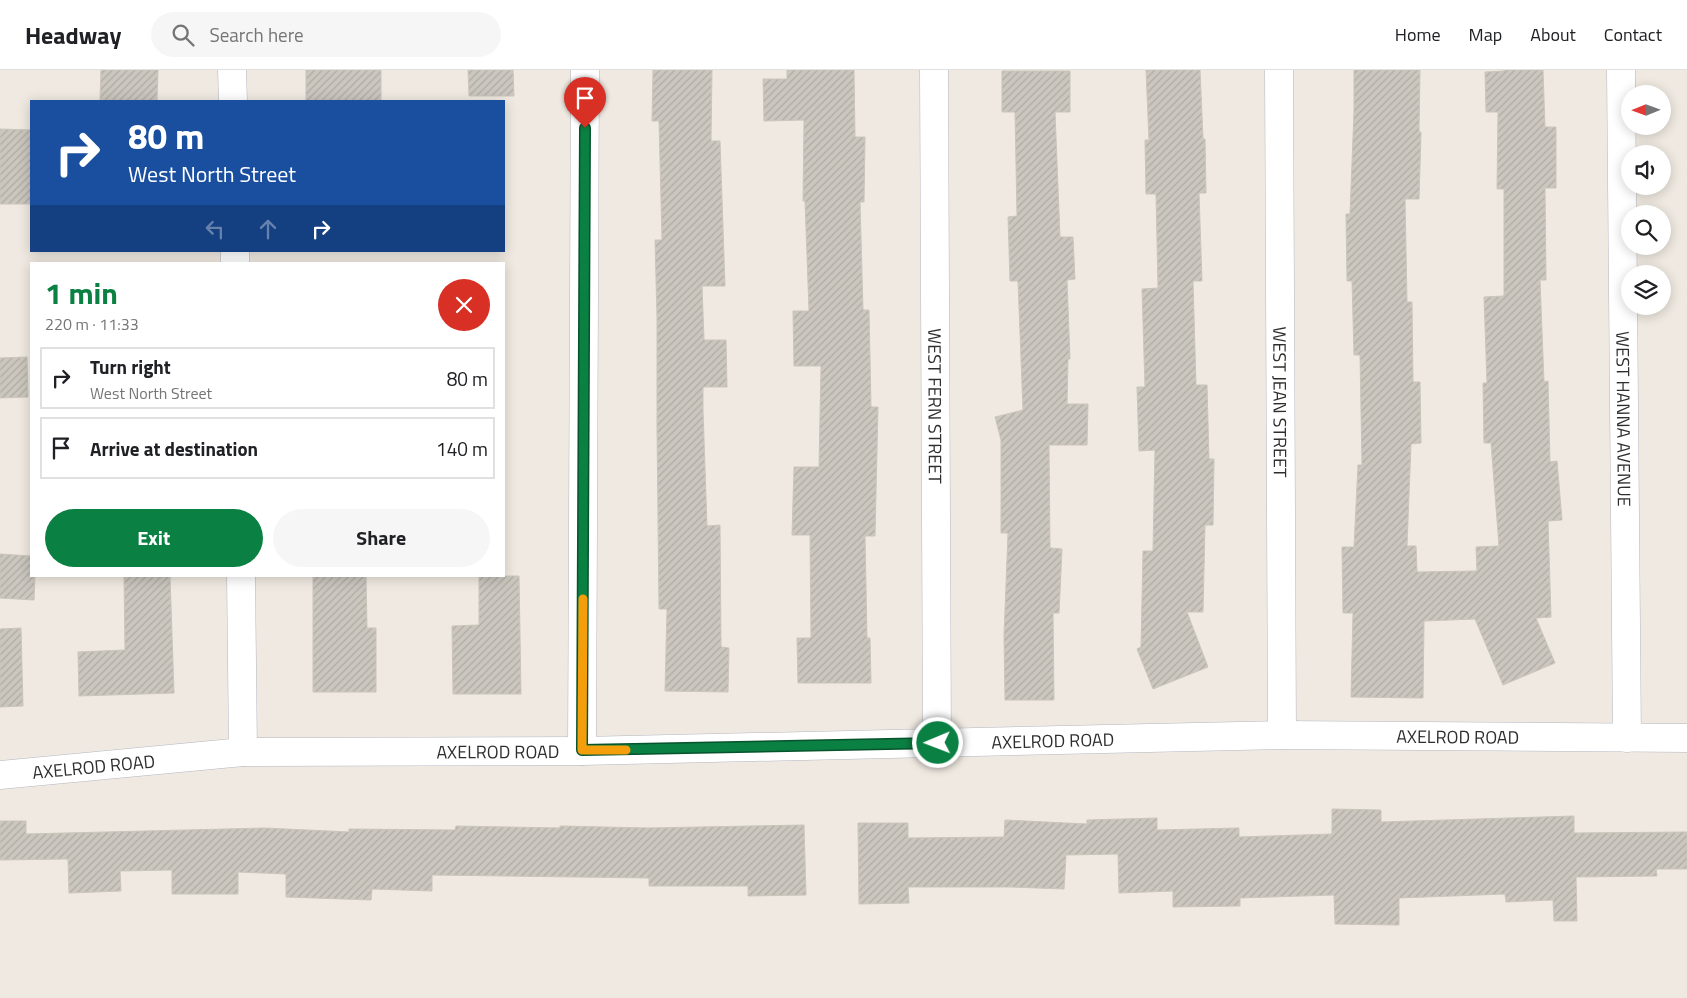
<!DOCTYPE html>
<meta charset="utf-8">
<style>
:root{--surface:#fff;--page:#f6f6f6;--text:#202124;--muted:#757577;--line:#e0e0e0;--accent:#0b8043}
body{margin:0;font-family:"Titillium Web",sans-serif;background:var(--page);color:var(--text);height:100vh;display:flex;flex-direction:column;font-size:19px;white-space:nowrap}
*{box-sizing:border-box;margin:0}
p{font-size:16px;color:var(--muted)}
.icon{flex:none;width:28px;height:28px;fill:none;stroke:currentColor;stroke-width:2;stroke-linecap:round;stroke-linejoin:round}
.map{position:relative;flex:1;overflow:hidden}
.side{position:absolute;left:30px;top:192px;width:475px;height:315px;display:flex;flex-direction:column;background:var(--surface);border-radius:0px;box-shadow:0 2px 12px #0003}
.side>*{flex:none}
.top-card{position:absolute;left:30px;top:30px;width:475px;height:152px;border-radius:0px;box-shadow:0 2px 12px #0003;background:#1a4fa0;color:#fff;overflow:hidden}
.needle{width:32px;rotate:269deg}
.buttons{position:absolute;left:1621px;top:15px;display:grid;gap:10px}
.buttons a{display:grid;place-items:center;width:50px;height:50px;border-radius:50%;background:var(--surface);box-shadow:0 2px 12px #0003;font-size:25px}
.pin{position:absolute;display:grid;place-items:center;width:42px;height:42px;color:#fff;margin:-51px -21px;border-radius:50% 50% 50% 0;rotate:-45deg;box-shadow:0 0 5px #0007}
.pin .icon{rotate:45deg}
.me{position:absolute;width:55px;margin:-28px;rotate:269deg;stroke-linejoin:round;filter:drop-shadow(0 0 4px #0008)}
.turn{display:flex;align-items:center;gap:18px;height:105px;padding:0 15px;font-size:22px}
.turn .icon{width:65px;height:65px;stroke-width:2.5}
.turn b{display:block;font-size:35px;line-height:42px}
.lanes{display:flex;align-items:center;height:48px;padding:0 15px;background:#0003;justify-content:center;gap:25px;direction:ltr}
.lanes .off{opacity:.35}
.round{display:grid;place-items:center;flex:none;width:52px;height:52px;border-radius:26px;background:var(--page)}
.overview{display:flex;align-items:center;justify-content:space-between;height:85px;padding:0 15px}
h1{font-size:30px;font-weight:700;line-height:38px;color:var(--accent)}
.action{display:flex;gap:10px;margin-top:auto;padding:10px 15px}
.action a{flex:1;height:58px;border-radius:30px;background:var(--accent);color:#fff;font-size:20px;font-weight:700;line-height:58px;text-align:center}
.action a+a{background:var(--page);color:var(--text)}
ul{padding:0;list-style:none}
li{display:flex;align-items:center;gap:15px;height:62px;margin:0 10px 8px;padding:0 5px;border:2px solid var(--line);border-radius:0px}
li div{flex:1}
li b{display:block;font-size:19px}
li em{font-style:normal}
header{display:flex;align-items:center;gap:30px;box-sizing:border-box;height:70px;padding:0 25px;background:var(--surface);border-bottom:1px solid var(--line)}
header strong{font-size:24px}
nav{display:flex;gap:28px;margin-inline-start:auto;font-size:18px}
.search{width:350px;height:45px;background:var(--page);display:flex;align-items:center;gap:12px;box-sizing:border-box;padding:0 18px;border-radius:28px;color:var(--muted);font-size:19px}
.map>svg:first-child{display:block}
.building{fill:url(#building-hatch);stroke:#cbc5ba}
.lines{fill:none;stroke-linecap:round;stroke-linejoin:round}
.street-casing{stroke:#b4b7c1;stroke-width:29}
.street{stroke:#fff;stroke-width:28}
.route-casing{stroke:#07532c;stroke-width:12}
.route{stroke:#0b8043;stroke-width:9}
.slow{stroke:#f59e0b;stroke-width:9}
.labels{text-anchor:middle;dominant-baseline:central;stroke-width:4;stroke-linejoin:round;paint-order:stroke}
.street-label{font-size:18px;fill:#2e2e2e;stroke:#fff}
</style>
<header>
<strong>Headway</strong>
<div class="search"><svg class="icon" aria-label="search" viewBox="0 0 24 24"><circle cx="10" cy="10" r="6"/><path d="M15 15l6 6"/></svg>Search here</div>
<nav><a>Home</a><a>Map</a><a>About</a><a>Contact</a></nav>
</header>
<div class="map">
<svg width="1687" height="928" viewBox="0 0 1687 928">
<defs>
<pattern id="building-hatch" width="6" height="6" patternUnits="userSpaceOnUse" patternTransform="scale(1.25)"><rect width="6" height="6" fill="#cbc7bf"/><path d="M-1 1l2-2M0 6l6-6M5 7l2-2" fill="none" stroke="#afaba4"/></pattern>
</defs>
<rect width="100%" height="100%" fill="#efe9e1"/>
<!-- building -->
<g class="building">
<path d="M 101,0 L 158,0 L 157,31 L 100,30 Z"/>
<rect x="306" y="0" width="75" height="31"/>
<path d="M 468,0 L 513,0 L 514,26 L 469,26 Z"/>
<path d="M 653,0 L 712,0 L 711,71 L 720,71 L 725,216 L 702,216 L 704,270 L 726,270 L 727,317 L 703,317 L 703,340 L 707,456 L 720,455 L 721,577 L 729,578 L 728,622 L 665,621 L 667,539 L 659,539 L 657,358 L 657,247 L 655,170 L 662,170 L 659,51 L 652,51 Z"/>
<path d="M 787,0 L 854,0 L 855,67 L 865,67 L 864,132 L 860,132 L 863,240 L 869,240 L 871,337 L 878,337 L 875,466 L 865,466 L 867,568 L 870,568 L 871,613 L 798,613 L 797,568 L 811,568 L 810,465 L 792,465 L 794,397 L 819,397 L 821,296 L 794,296 L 793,241 L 809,241 L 805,131 L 803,131 L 804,50 L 764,51 L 763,9 L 787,9 Z"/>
<path d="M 1146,0 L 1200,0 L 1203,69 L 1205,69 L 1206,123 L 1199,123 L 1202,211 L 1193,211 L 1196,315 L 1207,315 L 1209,389 L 1214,389 L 1213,455 L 1205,455 L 1203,542 L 1187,542 L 1208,597 L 1153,619 L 1137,579 L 1141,577 L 1143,481 L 1153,481 L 1155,380 L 1139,381 L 1137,317 L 1145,317 L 1142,219 L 1158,218 L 1156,124 L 1146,124 L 1145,70 L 1149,70 Z"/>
<path d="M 1354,0 L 1420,0 L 1419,62 L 1421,62 L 1419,129 L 1405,129 L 1407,232 L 1412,232 L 1413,312 L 1420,312 L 1421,373 L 1411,374 L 1407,476 L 1416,476 L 1417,502 L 1477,501 L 1476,477 L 1499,476 L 1491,373 L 1484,373 L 1483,313 L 1487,313 L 1484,227 L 1504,226 L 1504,119 L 1497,119 L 1498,42 L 1486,42 L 1485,2 L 1504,1 L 1504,0 L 1543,0 L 1545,57 L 1556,57 L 1556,118 L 1545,118 L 1546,210 L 1540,210 L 1544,312 L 1548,311 L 1550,392 L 1557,391 L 1562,450 L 1548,451 L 1551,547 L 1536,548 L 1555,593 L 1503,615 L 1475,549 L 1424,551 L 1423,628 L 1351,627 L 1353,543 L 1343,543 L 1342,477 L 1354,477 L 1358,395 L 1362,395 L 1360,285 L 1354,285 L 1352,211 L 1347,211 L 1346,144 L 1350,144 L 1354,41 Z"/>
<path d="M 1002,1 L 1070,1 L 1070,42 L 1055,42 L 1060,167 L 1073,167 L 1075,209 L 1067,210 L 1070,289 L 1068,289 L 1067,334 L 1088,334 L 1087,375 L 1049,375 L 1050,478 L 1062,479 L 1059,543 L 1053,543 L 1054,630 L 1005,630 L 1004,566 L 1008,463 L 1001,463 L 1001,370 L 995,347 L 1023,340 L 1018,211 L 1010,211 L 1008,147 L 1017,146 L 1015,42 L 1002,42 Z"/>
<path d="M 0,59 L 31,60 L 31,134 L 0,134 Z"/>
<path d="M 27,287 L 28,327 L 0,328 L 0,288 Z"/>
<path d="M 0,484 L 31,486 L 31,506 L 35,506 L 34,530 L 0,528 Z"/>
<path d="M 124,506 L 170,506 L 174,623 L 79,626 L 78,582 L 125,580 Z"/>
<path d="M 313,506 L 366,506 L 367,558 L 376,558 L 376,622 L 313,622 Z"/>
<path d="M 479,506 L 519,506 L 521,624 L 453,624 L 452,556 L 479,555 Z"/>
<path d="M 21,558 L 23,636 L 0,637 L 0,559 Z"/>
<path d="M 1332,739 L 1381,740 L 1381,752 L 1574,746 L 1574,763 L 1687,762 L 1687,799 L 1656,799 L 1657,806 L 1576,807 L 1577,851 L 1554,851 L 1553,830 L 1506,832 L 1505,824 L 1399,828 L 1399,855 L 1335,854 L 1334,825 L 1240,828 L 1240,836 L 1173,837 L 1173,821 L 1119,823 L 1118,784 L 1066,785 L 1064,819 L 1011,817 L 908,817 L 909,833 L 859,834 L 858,753 L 908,753 L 908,768 L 1004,767 L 1005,750 L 1087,754 L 1087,750 L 1157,748 L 1157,760 L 1239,758 L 1239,767 L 1332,764 Z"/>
<path d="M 0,751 L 26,751 L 26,764 L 265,758 L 349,762 L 349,759 L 455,760 L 456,756 L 560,758 L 560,756 L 648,758 L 804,755 L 806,825 L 748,826 L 748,816 L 649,816 L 649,808 L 432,805 L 432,821 L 372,819 L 371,830 L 286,827 L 286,804 L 238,802 L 238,824 L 172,824 L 172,800 L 120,801 L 121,821 L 69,823 L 68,789 L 0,790 Z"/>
</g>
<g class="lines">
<defs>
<g id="street">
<path d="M 232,0 L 233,31"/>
<path id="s1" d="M 934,0 L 937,673"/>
<path id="s2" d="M 1279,0 L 1282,665"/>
<path id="s3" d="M 1621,0 L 1627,668"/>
<path d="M 235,181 L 235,194"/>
<path d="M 241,506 L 243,682"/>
<path d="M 582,681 L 585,0"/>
<path id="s4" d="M 0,705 L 243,682 L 582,681 L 1282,665 L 1687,668"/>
</g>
</defs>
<!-- street casing -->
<use href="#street" class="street-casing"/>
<!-- street -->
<use href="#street" class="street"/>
</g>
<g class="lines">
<defs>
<path id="route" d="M 585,58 L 582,680 L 938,673"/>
</defs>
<!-- route casing -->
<use href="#route" class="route-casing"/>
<!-- route -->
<use href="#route" class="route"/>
<!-- slow -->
<path class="slow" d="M 583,529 L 582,680 L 626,680"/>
</g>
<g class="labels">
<!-- street labels -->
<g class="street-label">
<text stroke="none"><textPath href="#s2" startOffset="332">WEST JEAN STREET</textPath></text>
<text stroke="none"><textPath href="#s1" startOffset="336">WEST FERN STREET</textPath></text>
<text stroke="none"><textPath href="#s3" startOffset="349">WEST HANNA AVENUE</textPath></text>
<text stroke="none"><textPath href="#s4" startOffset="1459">AXELROD ROAD</textPath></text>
<text stroke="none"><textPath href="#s4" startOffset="1054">AXELROD ROAD</textPath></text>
<text stroke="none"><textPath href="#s4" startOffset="499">AXELROD ROAD</textPath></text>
<text stroke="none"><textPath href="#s4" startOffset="94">AXELROD ROAD</textPath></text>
</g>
</g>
</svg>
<div class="buttons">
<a><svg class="needle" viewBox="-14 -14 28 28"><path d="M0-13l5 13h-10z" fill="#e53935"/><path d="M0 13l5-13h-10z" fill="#757577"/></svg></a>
<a><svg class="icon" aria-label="sound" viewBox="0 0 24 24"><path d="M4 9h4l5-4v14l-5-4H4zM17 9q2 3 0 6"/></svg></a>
<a><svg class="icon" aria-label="search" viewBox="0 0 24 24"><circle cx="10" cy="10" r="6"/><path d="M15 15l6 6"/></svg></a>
<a><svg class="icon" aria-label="layers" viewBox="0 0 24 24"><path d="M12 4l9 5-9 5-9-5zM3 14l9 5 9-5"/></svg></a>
</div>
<div class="pin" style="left:585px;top:58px;background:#d93025"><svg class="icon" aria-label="arrive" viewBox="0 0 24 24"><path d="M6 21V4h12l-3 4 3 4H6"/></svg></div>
<svg class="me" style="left:938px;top:673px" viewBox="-20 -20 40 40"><circle r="17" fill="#0b8043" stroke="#fff" stroke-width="3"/><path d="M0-11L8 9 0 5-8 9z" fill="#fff"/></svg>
<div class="top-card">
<div class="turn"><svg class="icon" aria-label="right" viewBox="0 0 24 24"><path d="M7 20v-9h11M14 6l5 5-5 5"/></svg><div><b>80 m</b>West North Street</div></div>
<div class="lanes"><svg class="icon off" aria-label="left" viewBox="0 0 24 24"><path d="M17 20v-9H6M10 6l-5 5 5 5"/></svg><svg class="icon off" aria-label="ahead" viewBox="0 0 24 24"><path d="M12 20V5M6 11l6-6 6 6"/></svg><svg class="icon" aria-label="right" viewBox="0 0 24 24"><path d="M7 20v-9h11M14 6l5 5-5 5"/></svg></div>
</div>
<section class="side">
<div class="overview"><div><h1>1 min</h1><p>220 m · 11:33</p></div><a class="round" style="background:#d93025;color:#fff"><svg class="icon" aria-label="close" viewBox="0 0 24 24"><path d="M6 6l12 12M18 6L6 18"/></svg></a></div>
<ul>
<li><svg class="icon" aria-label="right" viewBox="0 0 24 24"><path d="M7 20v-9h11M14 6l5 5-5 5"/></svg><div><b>Turn right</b><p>West North Street</p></div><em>80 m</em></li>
<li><svg class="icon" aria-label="arrive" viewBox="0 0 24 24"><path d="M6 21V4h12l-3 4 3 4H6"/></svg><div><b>Arrive at destination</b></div><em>140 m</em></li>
</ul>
<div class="action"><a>Exit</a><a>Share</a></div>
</section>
</div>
